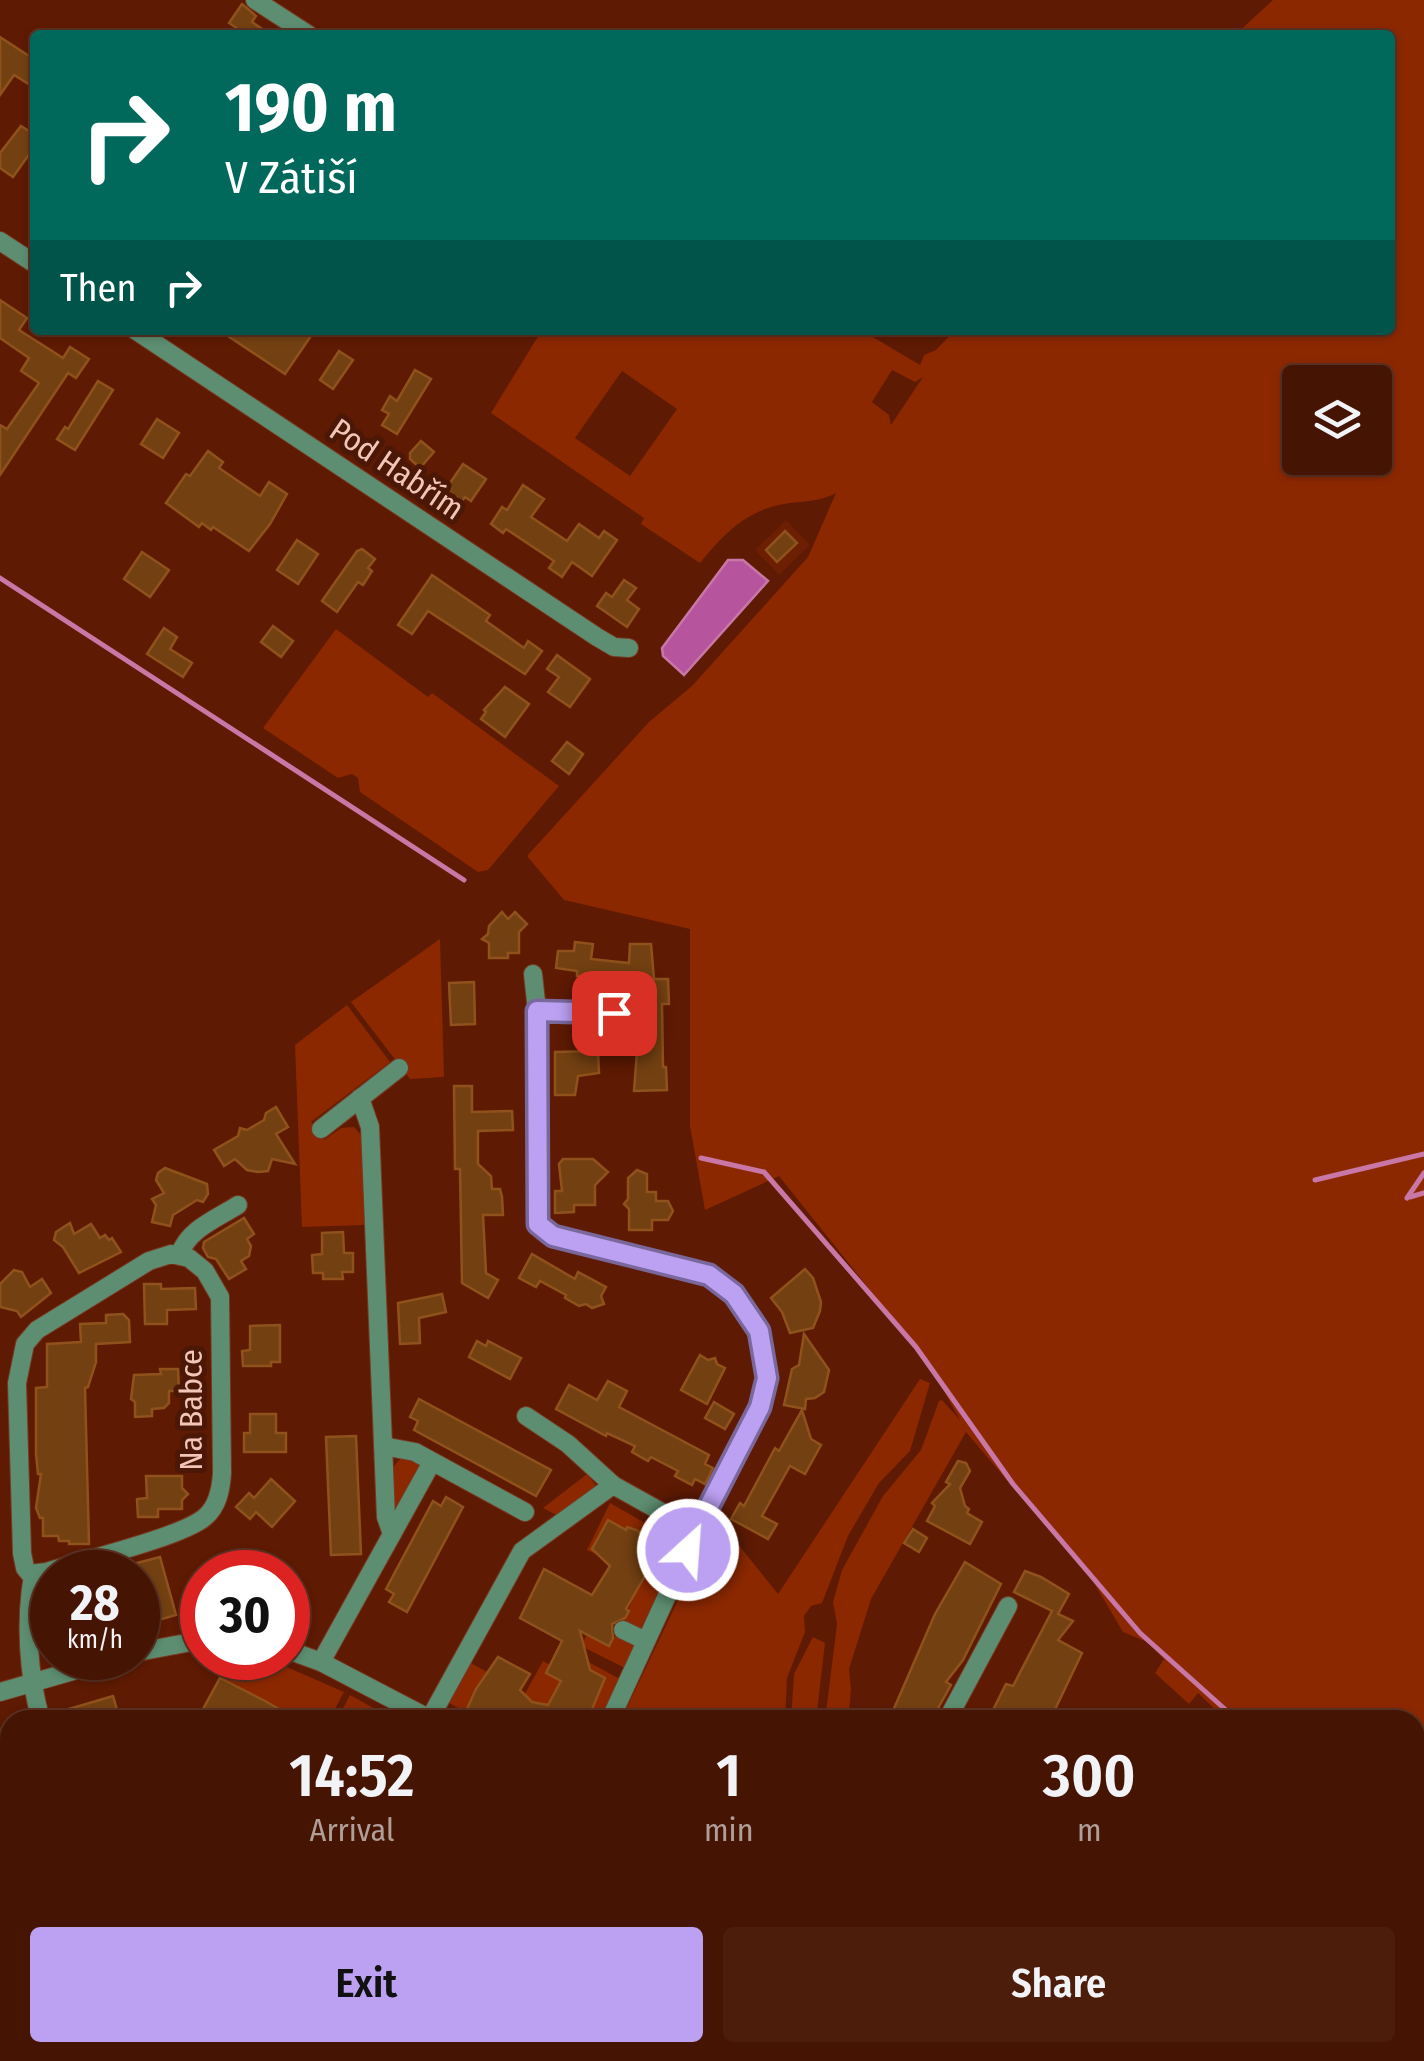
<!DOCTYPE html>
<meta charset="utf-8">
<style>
:root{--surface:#461402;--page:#4d1d0c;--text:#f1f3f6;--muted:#b09e99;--line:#5e3324;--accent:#bca0f2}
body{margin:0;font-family:"Fira Sans Condensed",sans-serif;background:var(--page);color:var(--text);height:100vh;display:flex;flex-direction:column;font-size:38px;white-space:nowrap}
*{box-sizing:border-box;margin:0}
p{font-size:32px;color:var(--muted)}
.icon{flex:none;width:55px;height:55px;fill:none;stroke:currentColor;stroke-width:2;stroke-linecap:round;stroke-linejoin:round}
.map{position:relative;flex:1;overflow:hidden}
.panel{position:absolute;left:0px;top:1710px;width:1425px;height:352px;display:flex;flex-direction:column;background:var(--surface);border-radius:30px 30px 0 0;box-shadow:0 2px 8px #0004,0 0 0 2px var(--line)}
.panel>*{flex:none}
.guide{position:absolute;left:30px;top:30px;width:1365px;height:305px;border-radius:10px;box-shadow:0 2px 8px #0004,0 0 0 2px var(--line);background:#00695c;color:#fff;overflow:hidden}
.controls{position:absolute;left:1282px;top:365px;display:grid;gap:20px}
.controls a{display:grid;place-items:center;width:110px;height:110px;border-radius:10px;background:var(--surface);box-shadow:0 2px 8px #0004,0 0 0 2px var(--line);font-size:50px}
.speed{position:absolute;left:30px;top:1550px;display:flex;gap:20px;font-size:50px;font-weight:700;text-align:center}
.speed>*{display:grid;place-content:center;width:130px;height:130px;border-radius:50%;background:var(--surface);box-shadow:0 2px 8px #0004,0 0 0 2px var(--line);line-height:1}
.speed small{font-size:25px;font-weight:400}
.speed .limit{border:15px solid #d22;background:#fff;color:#111}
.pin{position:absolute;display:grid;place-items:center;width:85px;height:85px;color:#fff;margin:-42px;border-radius:20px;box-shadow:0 5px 15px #0006}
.me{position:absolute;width:110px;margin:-55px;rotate:26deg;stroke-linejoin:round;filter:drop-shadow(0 0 8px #0008)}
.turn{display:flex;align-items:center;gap:35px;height:210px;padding:0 30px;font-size:45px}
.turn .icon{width:130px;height:130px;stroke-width:2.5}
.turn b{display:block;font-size:70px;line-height:85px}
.then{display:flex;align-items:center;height:95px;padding:0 30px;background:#0003;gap:20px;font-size:38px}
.eta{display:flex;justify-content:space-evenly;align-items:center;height:170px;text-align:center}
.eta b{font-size:60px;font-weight:600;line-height:70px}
.action{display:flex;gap:20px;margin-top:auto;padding:20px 30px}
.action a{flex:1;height:115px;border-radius:10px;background:var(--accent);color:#111;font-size:40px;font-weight:600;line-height:115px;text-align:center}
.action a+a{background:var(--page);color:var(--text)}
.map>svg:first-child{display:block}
.built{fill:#6c1f03}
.green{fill:#8c2800;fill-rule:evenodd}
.water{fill:#b6559e;stroke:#c877a6;stroke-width:2.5}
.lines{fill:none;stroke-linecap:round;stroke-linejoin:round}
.stream{stroke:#c877a6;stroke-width:5}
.building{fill:#734011;stroke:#8f521c;stroke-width:2.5}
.minor-casing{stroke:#783923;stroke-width:20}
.minor{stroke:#5d8e71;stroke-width:18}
.route-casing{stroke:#7a689d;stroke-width:25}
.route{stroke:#bca0f2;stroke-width:18}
.labels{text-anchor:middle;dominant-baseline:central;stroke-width:10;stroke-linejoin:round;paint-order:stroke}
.street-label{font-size:32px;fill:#f1c6b9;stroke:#4b1706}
</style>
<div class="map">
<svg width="1424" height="2061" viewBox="0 0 1424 2061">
<rect width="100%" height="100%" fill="#5e1a02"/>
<!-- built -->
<path class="built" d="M 786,520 L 810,545 L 779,575 L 755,550 Z"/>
<!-- green -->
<g class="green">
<path d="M 1273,0 L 1424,0 L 1424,1895 L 1415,1887 L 1415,1720 L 1226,1720 L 1198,1693 L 1189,1704 L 1155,1673 L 1164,1659 L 1147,1642 L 1123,1632 L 1094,1583 L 966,1432 L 871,1599 L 849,1669 L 851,1690 L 848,1720 L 825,1720 L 837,1624 L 833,1602 L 842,1570 L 883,1496 L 921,1450 L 939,1401 L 942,1400 L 960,1420 L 929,1364 L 779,1176 L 705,1210 L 690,1126 L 690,929 L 564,900 L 527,856 L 649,722 L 692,686 L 808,557 L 836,493 C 820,501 809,501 790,503 C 749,508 725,532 700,563 L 641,524 L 644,518 L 491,413 L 542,330 L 861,330 L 920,365 L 924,355 L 936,350 L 955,330 L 1390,330 L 1390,35 L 1235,35 ZM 892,370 L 915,382 L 923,377 L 891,425 L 889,415 L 872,402 ZM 622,371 L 677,409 L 630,476 L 575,438 ZM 1300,382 L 1375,382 L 1375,458 L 1300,458 Z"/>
<path d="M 336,629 L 428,697 L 432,693 L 559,786 L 488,870 L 478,872 L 360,792 L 358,778 L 352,774 L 338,778 L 263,728 Z"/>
<path d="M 440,939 L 444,1077 L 410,1079 L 351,1002 Z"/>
<path d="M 347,1005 L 390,1062 L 311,1122 L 324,1140 L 341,1128 L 354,1127 L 361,1135 L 365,1225 L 302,1227 L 295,1045 Z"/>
<path d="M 920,1379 L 930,1383 L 910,1451 L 879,1483 L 848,1536 L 822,1603 L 811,1606 L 804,1616 L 805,1632 L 787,1678 L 785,1720 L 621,1720 L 717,1518 L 778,1594 Z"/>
<path d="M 404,1457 L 418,1463 L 420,1470 L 394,1516 C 393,1497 384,1466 404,1457 Z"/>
<path d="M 587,1474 L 598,1488 L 558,1516 L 543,1508 Z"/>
<path d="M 610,1503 L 675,1540 L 678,1552 L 666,1578 L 659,1574 L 661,1569 L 652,1564 L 662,1547 L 628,1527 L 626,1530 L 608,1520 L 600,1556 L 587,1550 Z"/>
<path d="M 643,1576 L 663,1584 L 640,1630 L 624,1619 Z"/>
<path d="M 587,1634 L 612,1635 L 635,1646 L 625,1668 L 581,1646 Z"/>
<path d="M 813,1637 L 825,1643 L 816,1720 L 791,1720 L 794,1674 Z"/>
<path d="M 564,1649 L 620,1679 L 605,1713 L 592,1710 L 595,1704 L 590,1670 Z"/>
<path d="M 239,1659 L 289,1668 L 344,1692 L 329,1720 L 278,1720 L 265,1700 L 220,1678 L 226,1667 Z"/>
<path d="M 543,1661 L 550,1665 L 566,1683 L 550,1709 L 522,1699 Z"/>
<path d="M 471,1663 L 487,1672 L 475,1690 L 478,1719 L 449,1703 Z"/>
<path d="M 350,1695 L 395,1720 L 367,1720 L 358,1716 L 355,1720 L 337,1720 Z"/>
<path d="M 0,1985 L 10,1985 L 10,2052 L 15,2053 L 10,2061 L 0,2061 Z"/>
<path d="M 72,2052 L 138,2053 L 142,2061 L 67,2061 Z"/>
<path d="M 337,2053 L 337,2052 L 659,2053 L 652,2061 L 333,2061 Z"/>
<path d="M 721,2053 L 721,2052 L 881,2053 L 876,2061 L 716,2061 Z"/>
</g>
<!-- water -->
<path class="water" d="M 728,560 L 743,560 L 768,581 L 684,675 L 663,656 L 662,648 Z"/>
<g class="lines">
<!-- stream -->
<g class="stream">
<path d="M 0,578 L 464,880"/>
<path d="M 701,1158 L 764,1172 L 916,1347 L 1013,1484 L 1140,1633 L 1237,1720"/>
<path d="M 1315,1180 L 1424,1154"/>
<path d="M 1410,1197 L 1424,1193"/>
<path d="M 1407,1198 L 1424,1173"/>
<path d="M 1417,1890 L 1424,1879"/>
</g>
</g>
<!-- building -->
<g class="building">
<path d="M 242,4 L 256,16 L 252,22 L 271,35 L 247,35 L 229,23 Z"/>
<path d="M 0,37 L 35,60 L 35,88 L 14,75 L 0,95 Z"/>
<path d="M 21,126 L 35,135 L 35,146 L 13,177 L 0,168 L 0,153 Z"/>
<path d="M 0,300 L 27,318 L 19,330 L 63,358 L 70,347 L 89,359 L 76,378 L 68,373 L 0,475 L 0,425 L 7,429 L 39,383 L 21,371 L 29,358 L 0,338 Z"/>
<path d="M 219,330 L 315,330 L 285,374 Z"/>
<path d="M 339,351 L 353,360 L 333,389 L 320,380 Z"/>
<path d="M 415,370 L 431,379 L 397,434 L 382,425 L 389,414 L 382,410 L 390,396 L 397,401 Z"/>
<path d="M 98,381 L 113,390 L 75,450 L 57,439 L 65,427 L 68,429 Z"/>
<path d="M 157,419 L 179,433 L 163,458 L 141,444 Z"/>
<path d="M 421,441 L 434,452 L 420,468 L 410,459 L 410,453 Z"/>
<path d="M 208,451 L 223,462 L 219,468 L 260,496 L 269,482 L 287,494 L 270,524 L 249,551 L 213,527 L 211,530 L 202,523 L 199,527 L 166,503 L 186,474 L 190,476 Z"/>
<path d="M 463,464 L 486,479 L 471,501 L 465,497 L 462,501 L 449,492 L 451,488 L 448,486 Z"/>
<path d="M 523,485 L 544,499 L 531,517 L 567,541 L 579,524 L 599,538 L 604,531 L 617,540 L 592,576 L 572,562 L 562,577 L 549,568 L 554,561 L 506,529 L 503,533 L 491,524 L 502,507 L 507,510 Z"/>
<path d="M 785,531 L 797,543 L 777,562 L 766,550 Z"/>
<path d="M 297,540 L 318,554 L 298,584 L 277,570 Z"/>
<path d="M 362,549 L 375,559 L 368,568 L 372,571 L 363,585 L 358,582 L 337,612 L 322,601 L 357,551 Z"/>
<path d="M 142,552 L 169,570 L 150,597 L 124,579 Z"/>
<path d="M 432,575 L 490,615 L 486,621 L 524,648 L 528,641 L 542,651 L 525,674 L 428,611 L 412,634 L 398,625 Z"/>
<path d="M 624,580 L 636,588 L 627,600 L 639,609 L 627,627 L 597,606 L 606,593 L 612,597 Z"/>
<path d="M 273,626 L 293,641 L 281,657 L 261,642 Z"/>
<path d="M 164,628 L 177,637 L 170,649 L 192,663 L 183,677 L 147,654 Z"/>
<path d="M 557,655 L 590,679 L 570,707 L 548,692 L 559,677 L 547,669 Z"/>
<path d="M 505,687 L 529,704 L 505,737 L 481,719 L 486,712 L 484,710 Z"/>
<path d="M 567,742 L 583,754 L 569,774 L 552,761 Z"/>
<path d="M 502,912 L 508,919 L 515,912 L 527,924 L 519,932 L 519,953 L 508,953 L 508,958 L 489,958 L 489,943 L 482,939 L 488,934 L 489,926 Z"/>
<path d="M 575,942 L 593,944 L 591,959 L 629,963 L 630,944 L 651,944 L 654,979 L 668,979 L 669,1004 L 662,1004 L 663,1067 L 666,1067 L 667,1090 L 634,1091 L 638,1038 L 635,1008 L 631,1008 L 631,975 L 604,975 L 604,978 L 577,976 L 577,971 L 556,968 L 558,951 L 574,951 Z"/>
<path d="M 474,982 L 475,1024 L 451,1025 L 449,983 Z"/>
<path d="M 598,1051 L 599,1073 L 578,1076 L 575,1095 L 555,1095 L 555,1052 Z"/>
<path d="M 454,1086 L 472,1086 L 472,1112 L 512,1111 L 513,1130 L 478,1131 L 478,1164 L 491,1176 L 492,1189 L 500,1189 L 502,1197 L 503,1215 L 483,1215 L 486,1273 L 498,1280 L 488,1298 L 462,1283 L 460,1169 L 455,1169 Z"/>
<path d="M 276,1107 L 288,1127 L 276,1134 L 295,1164 L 272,1159 L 268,1171 L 258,1172 L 247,1170 L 235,1159 L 224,1166 L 214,1150 L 238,1136 L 240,1128 L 247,1130 L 264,1120 L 266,1113 Z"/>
<path d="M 563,1159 L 593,1159 L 608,1172 L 595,1185 L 595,1205 L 574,1205 L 574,1212 L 555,1213 L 555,1191 L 562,1191 L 559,1164 Z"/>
<path d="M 165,1168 L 207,1184 L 208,1194 L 203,1202 L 197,1200 L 173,1215 L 170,1226 L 152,1222 L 156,1205 L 152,1199 L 164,1193 L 156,1180 L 158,1173 Z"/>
<path d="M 637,1170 L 647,1174 L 647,1192 L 656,1192 L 656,1201 L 668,1201 L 673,1211 L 668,1220 L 652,1220 L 652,1230 L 629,1230 L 629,1209 L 624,1204 L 628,1199 L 628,1178 Z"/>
<path d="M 244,1218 L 254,1234 L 247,1239 L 251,1246 L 249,1256 L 241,1261 L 246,1269 L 229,1279 L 216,1259 L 208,1257 L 203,1248 L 204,1242 Z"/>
<path d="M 70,1223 L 74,1234 L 91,1224 L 100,1238 L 105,1235 L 109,1240 L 112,1238 L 121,1252 L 79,1273 L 63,1247 L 54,1240 L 56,1232 Z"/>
<path d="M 343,1232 L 344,1253 L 353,1253 L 353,1272 L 342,1272 L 343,1279 L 323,1279 L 323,1273 L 313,1273 L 312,1255 L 322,1254 L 322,1233 Z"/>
<path d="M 532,1254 L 575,1279 L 578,1272 L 606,1287 L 601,1296 L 604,1304 L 592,1308 L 586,1304 L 579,1306 L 565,1298 L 566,1295 L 540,1281 L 536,1287 L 519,1278 Z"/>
<path d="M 805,1269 L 813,1278 L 821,1302 L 820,1311 L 813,1328 L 790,1333 L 782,1312 L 771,1298 Z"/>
<path d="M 14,1270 L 22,1272 L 30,1287 L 42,1279 L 51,1293 L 21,1317 L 17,1311 L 0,1307 L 0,1284 Z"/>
<path d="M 144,1284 L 161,1284 L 161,1289 L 195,1288 L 196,1309 L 167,1310 L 167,1324 L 145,1324 Z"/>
<path d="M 442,1294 L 446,1312 L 419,1318 L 420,1343 L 400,1344 L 398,1303 Z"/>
<path d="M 123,1314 L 129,1320 L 130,1342 L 96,1344 L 96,1362 L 88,1387 L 85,1388 L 89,1544 L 69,1544 L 69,1541 L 59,1541 L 58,1536 L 43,1536 L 43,1518 L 40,1518 L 36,1508 L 41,1474 L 38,1474 L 36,1454 L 36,1388 L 47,1387 L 47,1344 L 81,1342 L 80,1324 L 106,1323 L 106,1315 Z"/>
<path d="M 280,1325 L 280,1362 L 271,1362 L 271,1366 L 243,1366 L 242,1351 L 250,1350 L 250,1326 Z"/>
<path d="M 804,1334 L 829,1370 L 824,1392 L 815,1398 L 806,1399 L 805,1409 L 784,1405 L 792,1369 L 799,1365 Z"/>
<path d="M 477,1341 L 486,1346 L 488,1341 L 521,1358 L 510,1379 L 469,1357 Z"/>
<path d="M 700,1355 L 708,1360 L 715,1358 L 717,1364 L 725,1368 L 707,1404 L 681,1390 Z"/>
<path d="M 160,1369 L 178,1369 L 179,1391 L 169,1391 L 169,1403 L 164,1408 L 152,1409 L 152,1416 L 135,1417 L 135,1402 L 131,1399 L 134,1375 L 161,1374 Z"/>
<path d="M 608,1381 L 627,1391 L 619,1407 L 709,1455 L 705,1464 L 713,1468 L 705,1484 L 695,1479 L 692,1485 L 675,1476 L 678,1471 L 651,1457 L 648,1461 L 632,1452 L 635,1446 L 607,1433 L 606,1436 L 556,1409 L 569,1385 L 597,1400 Z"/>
<path d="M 419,1399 L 551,1470 L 536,1496 L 414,1430 L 418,1421 L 410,1417 Z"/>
<path d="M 714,1402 L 734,1414 L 725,1429 L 705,1418 Z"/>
<path d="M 802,1410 L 811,1439 L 821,1445 L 805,1474 L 790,1466 L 762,1516 L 777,1524 L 768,1539 L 731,1519 L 740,1503 L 744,1506 L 775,1448 L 779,1451 Z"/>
<path d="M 250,1414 L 276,1414 L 276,1433 L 286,1433 L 286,1452 L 244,1452 L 244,1433 L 250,1433 Z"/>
<path d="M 356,1436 L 361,1554 L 331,1555 L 326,1437 Z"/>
<path d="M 958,1461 L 966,1463 L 970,1471 L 960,1488 L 965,1506 L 969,1509 L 967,1513 L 982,1522 L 970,1544 L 927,1521 L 935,1506 L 932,1503 L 950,1484 L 946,1482 Z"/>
<path d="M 146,1476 L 182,1476 L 182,1488 L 188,1494 L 182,1500 L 182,1509 L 158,1509 L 158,1517 L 138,1517 L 137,1499 L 147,1498 Z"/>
<path d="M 271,1479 L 295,1501 L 272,1527 L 256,1512 L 250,1519 L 236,1507 L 249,1493 L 254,1498 Z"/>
<path d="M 446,1497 L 463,1507 L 407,1612 L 389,1602 L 394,1594 L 386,1589 L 433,1501 L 441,1506 Z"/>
<path d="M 608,1520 L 626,1530 L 627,1527 L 636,1530 L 662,1546 L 626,1609 L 629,1611 L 625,1618 L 612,1624 L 613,1638 L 609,1646 L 580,1631 L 590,1670 L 605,1678 L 590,1714 L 585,1711 L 581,1720 L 487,1720 L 467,1709 L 476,1689 L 498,1657 L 530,1674 L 520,1690 L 532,1702 L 548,1705 L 561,1681 L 546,1673 L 562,1641 L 520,1618 L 544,1569 L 592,1595 L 610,1566 L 592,1549 Z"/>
<path d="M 913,1529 L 927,1538 L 919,1552 L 904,1543 Z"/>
<path d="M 160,1557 L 176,1615 L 152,1622 L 137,1563 Z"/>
<path d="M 965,1562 L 1001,1584 L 963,1660 L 946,1682 L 951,1685 L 932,1719 L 926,1716 L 924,1720 L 889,1720 L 935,1614 Z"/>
<path d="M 1025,1571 L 1041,1577 L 1069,1594 L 1058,1614 L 1073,1621 L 1058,1640 L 1082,1653 L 1050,1720 L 988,1720 L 1006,1684 L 1013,1686 L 1052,1611 L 1014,1592 Z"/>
<path d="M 220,1678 L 265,1701 L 298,1720 L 197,1720 Z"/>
<path d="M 113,1696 L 120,1720 L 53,1720 L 52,1714 Z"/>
</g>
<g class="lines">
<defs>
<g id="minor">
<path d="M 255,0 L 309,35"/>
<path d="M 0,241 L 35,264"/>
<path d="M 135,330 L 597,637 L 614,647 L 629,648"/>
<path d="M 533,974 L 537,1011 L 537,1214 L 542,1230 L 553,1237 L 709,1275 L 733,1294 L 759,1331 L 767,1378 L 760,1407 L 709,1506 L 698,1524 L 687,1532"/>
<path d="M 537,1011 L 614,1013"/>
<path d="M 360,1098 L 370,1127 L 386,1517 L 392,1534"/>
<path d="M 321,1129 L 399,1068"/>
<path d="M 171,1254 L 189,1258 L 205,1271 L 220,1297 L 222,1473 C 221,1489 218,1506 205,1517 C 182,1537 80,1561 46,1572 L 30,1574 L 25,1568 L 22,1553 L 17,1383 L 25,1344 L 37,1330 L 149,1261 Z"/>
<path d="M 180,1254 C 188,1229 218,1218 238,1205"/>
<path d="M 526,1416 L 568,1444 L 613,1485 L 676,1520 L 687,1532"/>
<path d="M 383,1446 L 415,1452 L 525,1512"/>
<path d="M 33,1575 C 25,1621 28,1675 41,1720"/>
<path d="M 623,1630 L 646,1641"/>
<path d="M 288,1650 L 321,1662 L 432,1720"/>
<path d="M 138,1652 L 202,1640"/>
<path d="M 321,1662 L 432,1462"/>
<path d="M 0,1692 L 118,1658"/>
<path d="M 429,1720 L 522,1551 L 613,1485"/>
<path d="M 610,1720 L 688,1550 L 687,1532"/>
<path d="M 947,1720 L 1008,1606"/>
<path d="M 0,1807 L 10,1803"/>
<path d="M 0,1964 L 10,1965"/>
<path d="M 181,2052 L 197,2061"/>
<path d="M 952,2052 L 966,2061"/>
<path d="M 164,2061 L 168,2052"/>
<path d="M 306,2061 L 311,2052"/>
<path d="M 1054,2061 L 1060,2052"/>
<path d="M 1288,2061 L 1293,2052"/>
</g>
</defs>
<!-- minor casing -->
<use href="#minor" class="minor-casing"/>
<!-- minor -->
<use href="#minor" class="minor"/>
</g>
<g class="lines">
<defs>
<path id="route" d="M 614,1013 L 537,1011 L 538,1224 L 553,1236 L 709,1275 L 734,1294 L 759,1331 L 767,1378 L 760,1407 L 709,1506 L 698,1524 L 688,1532 L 688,1550"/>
</defs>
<!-- route casing -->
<use href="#route" class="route-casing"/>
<!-- route -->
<use href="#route" class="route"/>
</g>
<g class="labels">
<!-- street labels -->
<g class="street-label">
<text transform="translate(397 469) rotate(34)">Pod Habřím</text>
<text transform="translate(191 1410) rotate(-90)">Na Babce</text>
</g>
</g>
</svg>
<div class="controls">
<a><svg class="icon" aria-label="layers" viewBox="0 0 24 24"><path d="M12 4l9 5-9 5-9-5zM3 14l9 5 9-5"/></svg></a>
</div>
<div class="speed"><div>28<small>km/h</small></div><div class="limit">30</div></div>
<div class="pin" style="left:614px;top:1013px;background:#d93025"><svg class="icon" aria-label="arrive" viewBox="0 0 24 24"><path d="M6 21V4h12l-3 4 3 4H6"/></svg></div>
<svg class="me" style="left:688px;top:1550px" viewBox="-20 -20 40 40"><circle r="17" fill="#bca0f2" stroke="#fff" stroke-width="3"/><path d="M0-11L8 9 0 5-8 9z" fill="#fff"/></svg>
<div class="guide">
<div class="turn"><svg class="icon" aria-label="right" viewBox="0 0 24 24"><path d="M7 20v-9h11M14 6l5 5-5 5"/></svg><div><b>190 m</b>V Zátiší</div></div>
<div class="then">Then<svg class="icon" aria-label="right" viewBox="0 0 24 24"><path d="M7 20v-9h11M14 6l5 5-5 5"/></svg></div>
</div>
<section class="panel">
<div class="eta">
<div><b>14:52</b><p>Arrival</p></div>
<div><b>1</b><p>min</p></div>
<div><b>300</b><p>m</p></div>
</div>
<div class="action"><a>Exit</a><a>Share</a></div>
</section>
</div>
